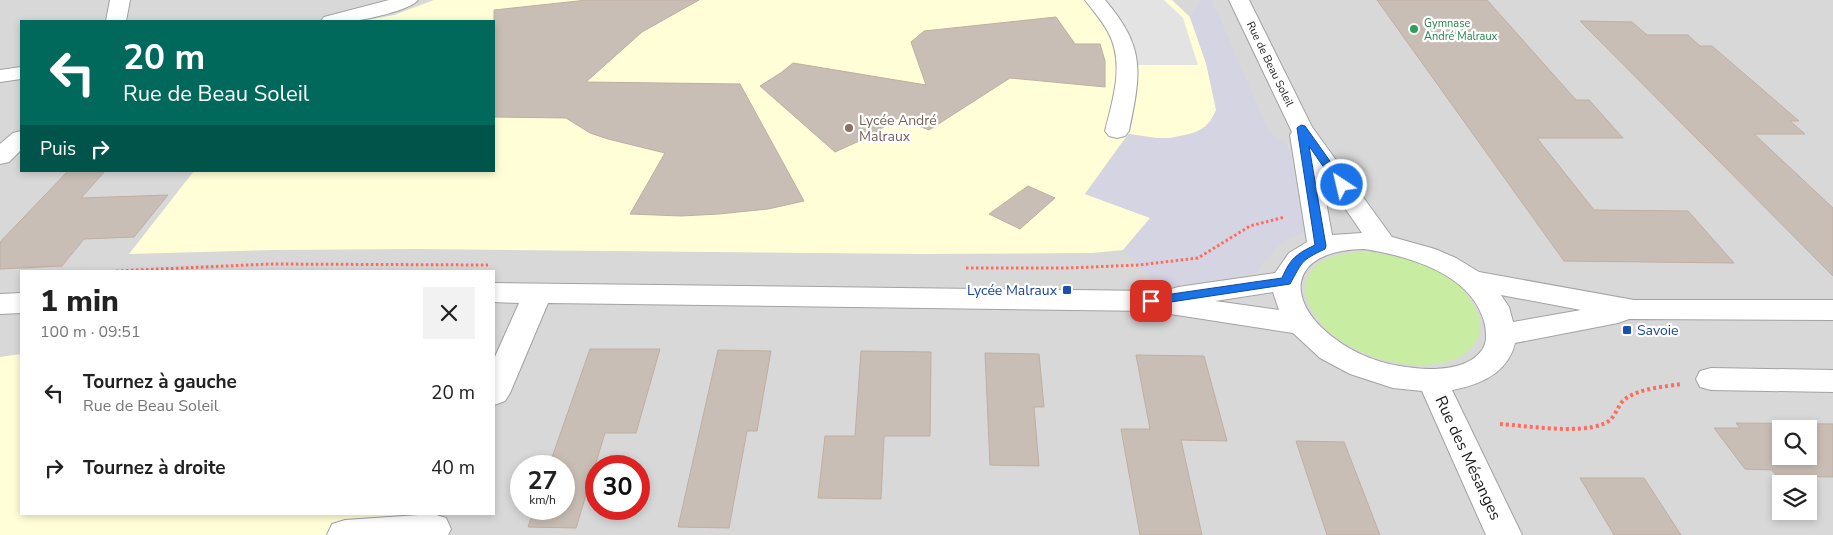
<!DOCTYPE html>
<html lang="fr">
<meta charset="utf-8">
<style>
:root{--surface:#fff;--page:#f2f2f2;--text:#222;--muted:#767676}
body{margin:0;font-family:"Nunito Sans",sans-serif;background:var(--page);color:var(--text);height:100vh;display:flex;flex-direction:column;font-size:19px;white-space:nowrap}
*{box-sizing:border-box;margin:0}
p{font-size:16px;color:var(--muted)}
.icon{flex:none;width:28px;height:28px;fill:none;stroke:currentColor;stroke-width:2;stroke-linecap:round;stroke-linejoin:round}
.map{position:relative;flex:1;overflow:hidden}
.side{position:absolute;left:20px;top:270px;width:475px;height:245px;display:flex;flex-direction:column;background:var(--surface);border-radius:0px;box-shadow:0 2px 8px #0003}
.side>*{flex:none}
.guide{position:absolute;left:20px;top:20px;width:475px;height:152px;border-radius:0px;box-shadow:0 2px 8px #0003;background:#00695c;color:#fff;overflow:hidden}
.controls{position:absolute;left:1772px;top:420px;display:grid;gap:10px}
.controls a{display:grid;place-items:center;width:45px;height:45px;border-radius:0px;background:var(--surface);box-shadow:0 2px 8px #0003;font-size:25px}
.speed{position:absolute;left:510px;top:455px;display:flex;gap:10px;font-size:25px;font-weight:700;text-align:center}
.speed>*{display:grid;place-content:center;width:65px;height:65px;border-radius:50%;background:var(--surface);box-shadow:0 2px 8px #0003;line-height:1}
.speed small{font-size:12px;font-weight:400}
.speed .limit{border:8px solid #d22;background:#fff;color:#111}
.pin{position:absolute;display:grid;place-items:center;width:42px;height:42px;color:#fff;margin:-21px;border-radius:10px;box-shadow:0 2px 8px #0006}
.me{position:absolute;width:55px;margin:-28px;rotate:325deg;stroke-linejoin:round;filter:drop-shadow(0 0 4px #0008)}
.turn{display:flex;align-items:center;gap:18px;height:105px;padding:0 20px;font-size:22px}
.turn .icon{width:65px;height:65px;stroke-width:2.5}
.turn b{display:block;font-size:35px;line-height:42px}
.then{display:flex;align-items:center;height:48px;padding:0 20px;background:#0003;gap:10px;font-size:19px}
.round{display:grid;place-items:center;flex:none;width:52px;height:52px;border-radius:0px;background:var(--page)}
.overview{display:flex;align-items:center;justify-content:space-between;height:85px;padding:0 20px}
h1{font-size:30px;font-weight:800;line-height:38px}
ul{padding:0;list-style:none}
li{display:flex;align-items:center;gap:15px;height:75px;padding:0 20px}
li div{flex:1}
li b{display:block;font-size:19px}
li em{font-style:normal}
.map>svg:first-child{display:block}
.residential{fill:#d9d8d8;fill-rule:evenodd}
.education{fill:#fffed7}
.grass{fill:#c8eca1}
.parking{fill:#e3e3e3}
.plaza{fill:#d4d4e3}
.building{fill:#c9beb5;stroke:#c0aea1;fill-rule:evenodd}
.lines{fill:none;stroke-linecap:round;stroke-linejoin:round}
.minor-casing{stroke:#a2a2a2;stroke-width:2}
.path-far1{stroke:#ff6b5f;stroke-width:3;stroke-dasharray:2.5 2.5;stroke-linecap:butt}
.path{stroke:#ff6b5f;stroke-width:4;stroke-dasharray:3 3;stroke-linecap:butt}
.minor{fill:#fff;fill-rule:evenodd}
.route{fill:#1a73e8;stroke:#114b97}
.leisure-dot{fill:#2e9e5b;stroke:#fff;stroke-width:2}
.education-dot{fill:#8d6e63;stroke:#fff;stroke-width:2}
.transit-dot{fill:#1a4fb4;stroke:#fff;stroke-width:2}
.labels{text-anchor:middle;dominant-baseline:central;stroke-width:4.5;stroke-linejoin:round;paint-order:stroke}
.far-leisure-label{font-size:11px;fill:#27864d;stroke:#fff;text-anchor:start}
.far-street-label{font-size:11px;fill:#1b1b1b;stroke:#fff}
.education-label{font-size:14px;fill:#785e54;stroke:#fff;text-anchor:start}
.transit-label{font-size:14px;fill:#164399;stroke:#fff;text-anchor:end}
.near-street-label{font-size:16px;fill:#1b1b1b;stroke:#fff}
</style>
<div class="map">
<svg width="1833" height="535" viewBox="0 0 1833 535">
<rect width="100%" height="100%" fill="#ede8df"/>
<!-- residential -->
<path class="residential" d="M 0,0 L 1833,0 L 1833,535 L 0,535 ZM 21,21 L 494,21 L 494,171 L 21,171 ZM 21,271 L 494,271 L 494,514 L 21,514 ZM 1781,429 L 1809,429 L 1809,456 L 1781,456 ZM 521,466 L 564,466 L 564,509 L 521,509 ZM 596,466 L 639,466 L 639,509 L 596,509 ZM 1781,484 L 1809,484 L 1809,511 L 1781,511 Z"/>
<!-- education -->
<g class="education">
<path d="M 434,0 L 1172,0 L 1190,17 L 1206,63 L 1217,110 L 1208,125 L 1194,133 L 1165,139 L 1128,134 L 1085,194 L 1151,218 L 1123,250 L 1092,253 L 920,254 L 418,249 L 274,250 L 129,254 L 194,171 L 494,171 L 494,21 L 363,21 L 394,15 Z"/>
<path d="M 21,354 L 21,514 L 410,514 L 400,535 L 0,535 L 0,357 Z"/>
</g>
<!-- grass -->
<path class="grass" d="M 1364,251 C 1393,255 1419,260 1444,275 C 1499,310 1490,365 1421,365 C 1396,365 1370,358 1348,345 C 1322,331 1283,288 1321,262 C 1333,254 1350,253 1364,251 Z"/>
<!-- parking -->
<path class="parking" d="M 1100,0 L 1164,0 L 1183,18 L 1198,65 L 1134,65 Z"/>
<!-- plaza -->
<path class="plaza" d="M 1201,0 L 1212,0 L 1269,132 L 1289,147 L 1301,214 L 1306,230 L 1281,243 L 1255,273 L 1231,279 L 1160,287 L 1123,250 L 1150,218 L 1085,194 L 1129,134 L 1153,138 L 1177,138 L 1202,130 L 1211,120 L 1216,110 L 1206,63 L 1190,17 Z"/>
<!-- building -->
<g class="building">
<path d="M 587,0 L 699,0 L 642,32 L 586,82 L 740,84 L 804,201 L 768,209 L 719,214 L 681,216 L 630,214 L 665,153 L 608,139 L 590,133 L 566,118 L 494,117 L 494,10 Z"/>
<path d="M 1377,0 L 1487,0 L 1576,100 L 1589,100 L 1623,138 L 1537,138 L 1594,210 L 1688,211 L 1734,263 L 1564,261 Z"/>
<path d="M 1056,17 L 1075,44 L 1100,44 L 1105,61 L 1105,87 L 1010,78 L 929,130 L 898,118 L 868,137 L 835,152 L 760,86 L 782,72 L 793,63 L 926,85 L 911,42 L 924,31 Z"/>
<path d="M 1580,21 L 1632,22 L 1647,35 L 1688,35 L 1700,46 L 1712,46 L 1799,121 L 1790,121 L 1805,134 L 1754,134 L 1833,208 L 1833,276 Z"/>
<path d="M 68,171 L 105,171 L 81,198 L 168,195 L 134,237 L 84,239 L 62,266 L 0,269 L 0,242 Z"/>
<path d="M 1028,186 L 1055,198 L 1020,229 L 989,214 Z"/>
<path d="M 590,349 L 660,349 L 636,433 L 605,433 L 576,528 L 528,527 L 534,509 L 564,509 L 564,466 L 549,466 Z"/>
<path d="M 718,350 L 771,351 L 757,431 L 747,431 L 729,528 L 678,527 Z"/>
<path d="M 861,351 L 931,352 L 930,436 L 884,436 L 881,499 L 818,498 L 825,436 L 855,436 Z"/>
<path d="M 985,353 L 1039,354 L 1044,407 L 1034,407 L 1039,466 L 990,465 Z"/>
<path d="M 1136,355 L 1204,356 L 1227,441 L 1181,440 L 1202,535 L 1140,535 L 1121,429 L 1150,429 Z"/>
<path d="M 1736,423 L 1833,424 L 1833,477 L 1777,476 L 1772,470 L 1745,469 L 1714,428 L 1740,428 ZM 1781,429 L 1809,429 L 1809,456 L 1781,456 Z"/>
<path d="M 1296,441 L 1344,442 L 1380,535 L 1327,535 Z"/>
<path d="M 1580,478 L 1644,478 L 1681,535 L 1614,535 Z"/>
</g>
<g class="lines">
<defs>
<g id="minor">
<path d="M 110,0 L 130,0 L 126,21 L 106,21 Z"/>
<path d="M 389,0 L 418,0 C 411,10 365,20 352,21 C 342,22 331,22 321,21 L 324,17 Z"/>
<path d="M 1085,0 L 1105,0 C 1146,48 1141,73 1129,131 L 1125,136 L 1117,138 L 1109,136 L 1105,131 C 1113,99 1125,63 1108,32 C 1102,20 1093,11 1085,0 Z"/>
<path d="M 1229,0 L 1249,0 L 1312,127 L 1392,237 L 1435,249 L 1456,258 L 1479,272 L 1634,300 L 1833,300 L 1833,320 L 1629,319 L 1618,323 L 1515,343 C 1508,373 1480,385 1452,390 L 1522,535 L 1486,535 L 1422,391 L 1393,388 L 1350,374 L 1320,358 L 1293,333 L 1151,311 L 548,303 L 510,393 L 505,401 L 494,405 L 494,359 L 519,303 L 494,302 L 494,283 L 1151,291 L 1166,294 L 1168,290 L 1178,287 L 1275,273 L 1289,253 L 1307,242 L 1290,135 L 1292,132 ZM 1321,173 L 1362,233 L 1332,235 ZM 1364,249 C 1408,256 1470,273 1484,321 C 1486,329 1488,342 1482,350 C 1471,365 1452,368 1435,369 C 1402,369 1369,362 1341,343 C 1282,304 1286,250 1364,249 ZM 1273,292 L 1279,310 L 1215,301 ZM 1501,295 L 1581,310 L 1513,322 L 1509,307 Z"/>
<path d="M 21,67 L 21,79 L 0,82 L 0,70 Z"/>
<path d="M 21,131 L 21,150 L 9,162 L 0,164 L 0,144 L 13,133 Z"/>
<path d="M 21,293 L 21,313 L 0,314 L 0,294 Z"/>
<path d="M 1711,368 L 1833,370 L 1833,392 L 1711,390 L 1700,387 L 1696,379 L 1700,371 Z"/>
<path d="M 433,514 L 446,518 L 451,529 L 448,535 L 327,535 L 332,524 L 345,520 Z"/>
</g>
</defs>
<!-- minor casing -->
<use href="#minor" class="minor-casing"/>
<!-- path-far1 -->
<g class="path-far1">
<path d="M 966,268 L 1068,268 L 1139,265 L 1198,258 L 1250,226 L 1285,217"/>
<path d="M 116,271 L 270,264 L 488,265"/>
</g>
<!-- path -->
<path class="path" d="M 1500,424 C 1528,426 1578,434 1603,424 C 1616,420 1616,406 1625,399 C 1640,388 1664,387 1681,384"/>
<!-- minor -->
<use href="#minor" class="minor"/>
</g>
<!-- route -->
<path class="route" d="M 1301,125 L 1305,126 L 1347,185 L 1346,188 L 1338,188 L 1309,146 L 1326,246 L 1325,249 C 1300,261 1303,261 1290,284 L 1151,305 L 1146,304 L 1145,301 L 1151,297 L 1282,278 C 1290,259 1296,254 1315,245 L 1297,128 Z"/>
<!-- markers -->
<circle class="leisure-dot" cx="1414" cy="29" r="5"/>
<circle class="education-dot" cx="849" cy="128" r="5"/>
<g class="transit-dot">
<rect x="1062" y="285" width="10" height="10" rx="2.5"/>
<rect x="1622" y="325" width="10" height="10" rx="2.5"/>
</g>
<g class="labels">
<!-- far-leisure labels -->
<g class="far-leisure-label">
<text x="1424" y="23">Gymnase<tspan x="1424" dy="13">André Malraux</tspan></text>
</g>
<!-- far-street labels -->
<g class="far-street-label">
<text transform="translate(1270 64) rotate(64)">Rue de Beau Soleil</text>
</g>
<!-- education labels -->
<g class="education-label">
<text x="859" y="120">Lycée André<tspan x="859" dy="16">Malraux</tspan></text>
</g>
<!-- transit labels -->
<g class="transit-label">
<text x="1057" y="290">Lycée Malraux</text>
<text x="1637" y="330" text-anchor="start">Savoie</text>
</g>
<!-- near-street labels -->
<g class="near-street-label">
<text transform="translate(1468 458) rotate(65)">Rue des Mésanges</text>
</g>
</g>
</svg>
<div class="controls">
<a><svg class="icon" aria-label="search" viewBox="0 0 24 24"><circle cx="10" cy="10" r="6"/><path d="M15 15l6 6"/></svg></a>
<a><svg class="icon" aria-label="layers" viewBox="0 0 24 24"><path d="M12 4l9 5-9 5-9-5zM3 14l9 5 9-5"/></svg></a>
</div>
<div class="speed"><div>27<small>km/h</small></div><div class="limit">30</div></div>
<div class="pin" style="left:1151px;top:301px;background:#d93025"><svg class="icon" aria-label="arrive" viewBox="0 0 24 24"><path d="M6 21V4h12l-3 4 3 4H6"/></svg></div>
<svg class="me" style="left:1342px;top:185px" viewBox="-20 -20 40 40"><circle r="17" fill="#1a73e8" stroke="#fff" stroke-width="3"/><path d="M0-11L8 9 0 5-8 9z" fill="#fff"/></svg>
<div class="guide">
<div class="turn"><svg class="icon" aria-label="left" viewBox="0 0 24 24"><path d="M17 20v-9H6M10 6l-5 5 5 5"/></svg><div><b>20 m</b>Rue de Beau Soleil</div></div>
<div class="then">Puis<svg class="icon" aria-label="right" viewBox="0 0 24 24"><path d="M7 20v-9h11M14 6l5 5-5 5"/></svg></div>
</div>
<section class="side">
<div class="overview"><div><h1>1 min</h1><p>100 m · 09:51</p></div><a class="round"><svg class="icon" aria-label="close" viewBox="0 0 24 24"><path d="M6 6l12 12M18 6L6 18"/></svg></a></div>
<ul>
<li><svg class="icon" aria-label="left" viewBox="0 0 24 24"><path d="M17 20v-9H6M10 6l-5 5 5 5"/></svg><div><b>Tournez à gauche</b><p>Rue de Beau Soleil</p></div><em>20 m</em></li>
<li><svg class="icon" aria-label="right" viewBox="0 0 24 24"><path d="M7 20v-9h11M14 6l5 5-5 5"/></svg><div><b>Tournez à droite</b></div><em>40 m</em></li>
</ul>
</section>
</div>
